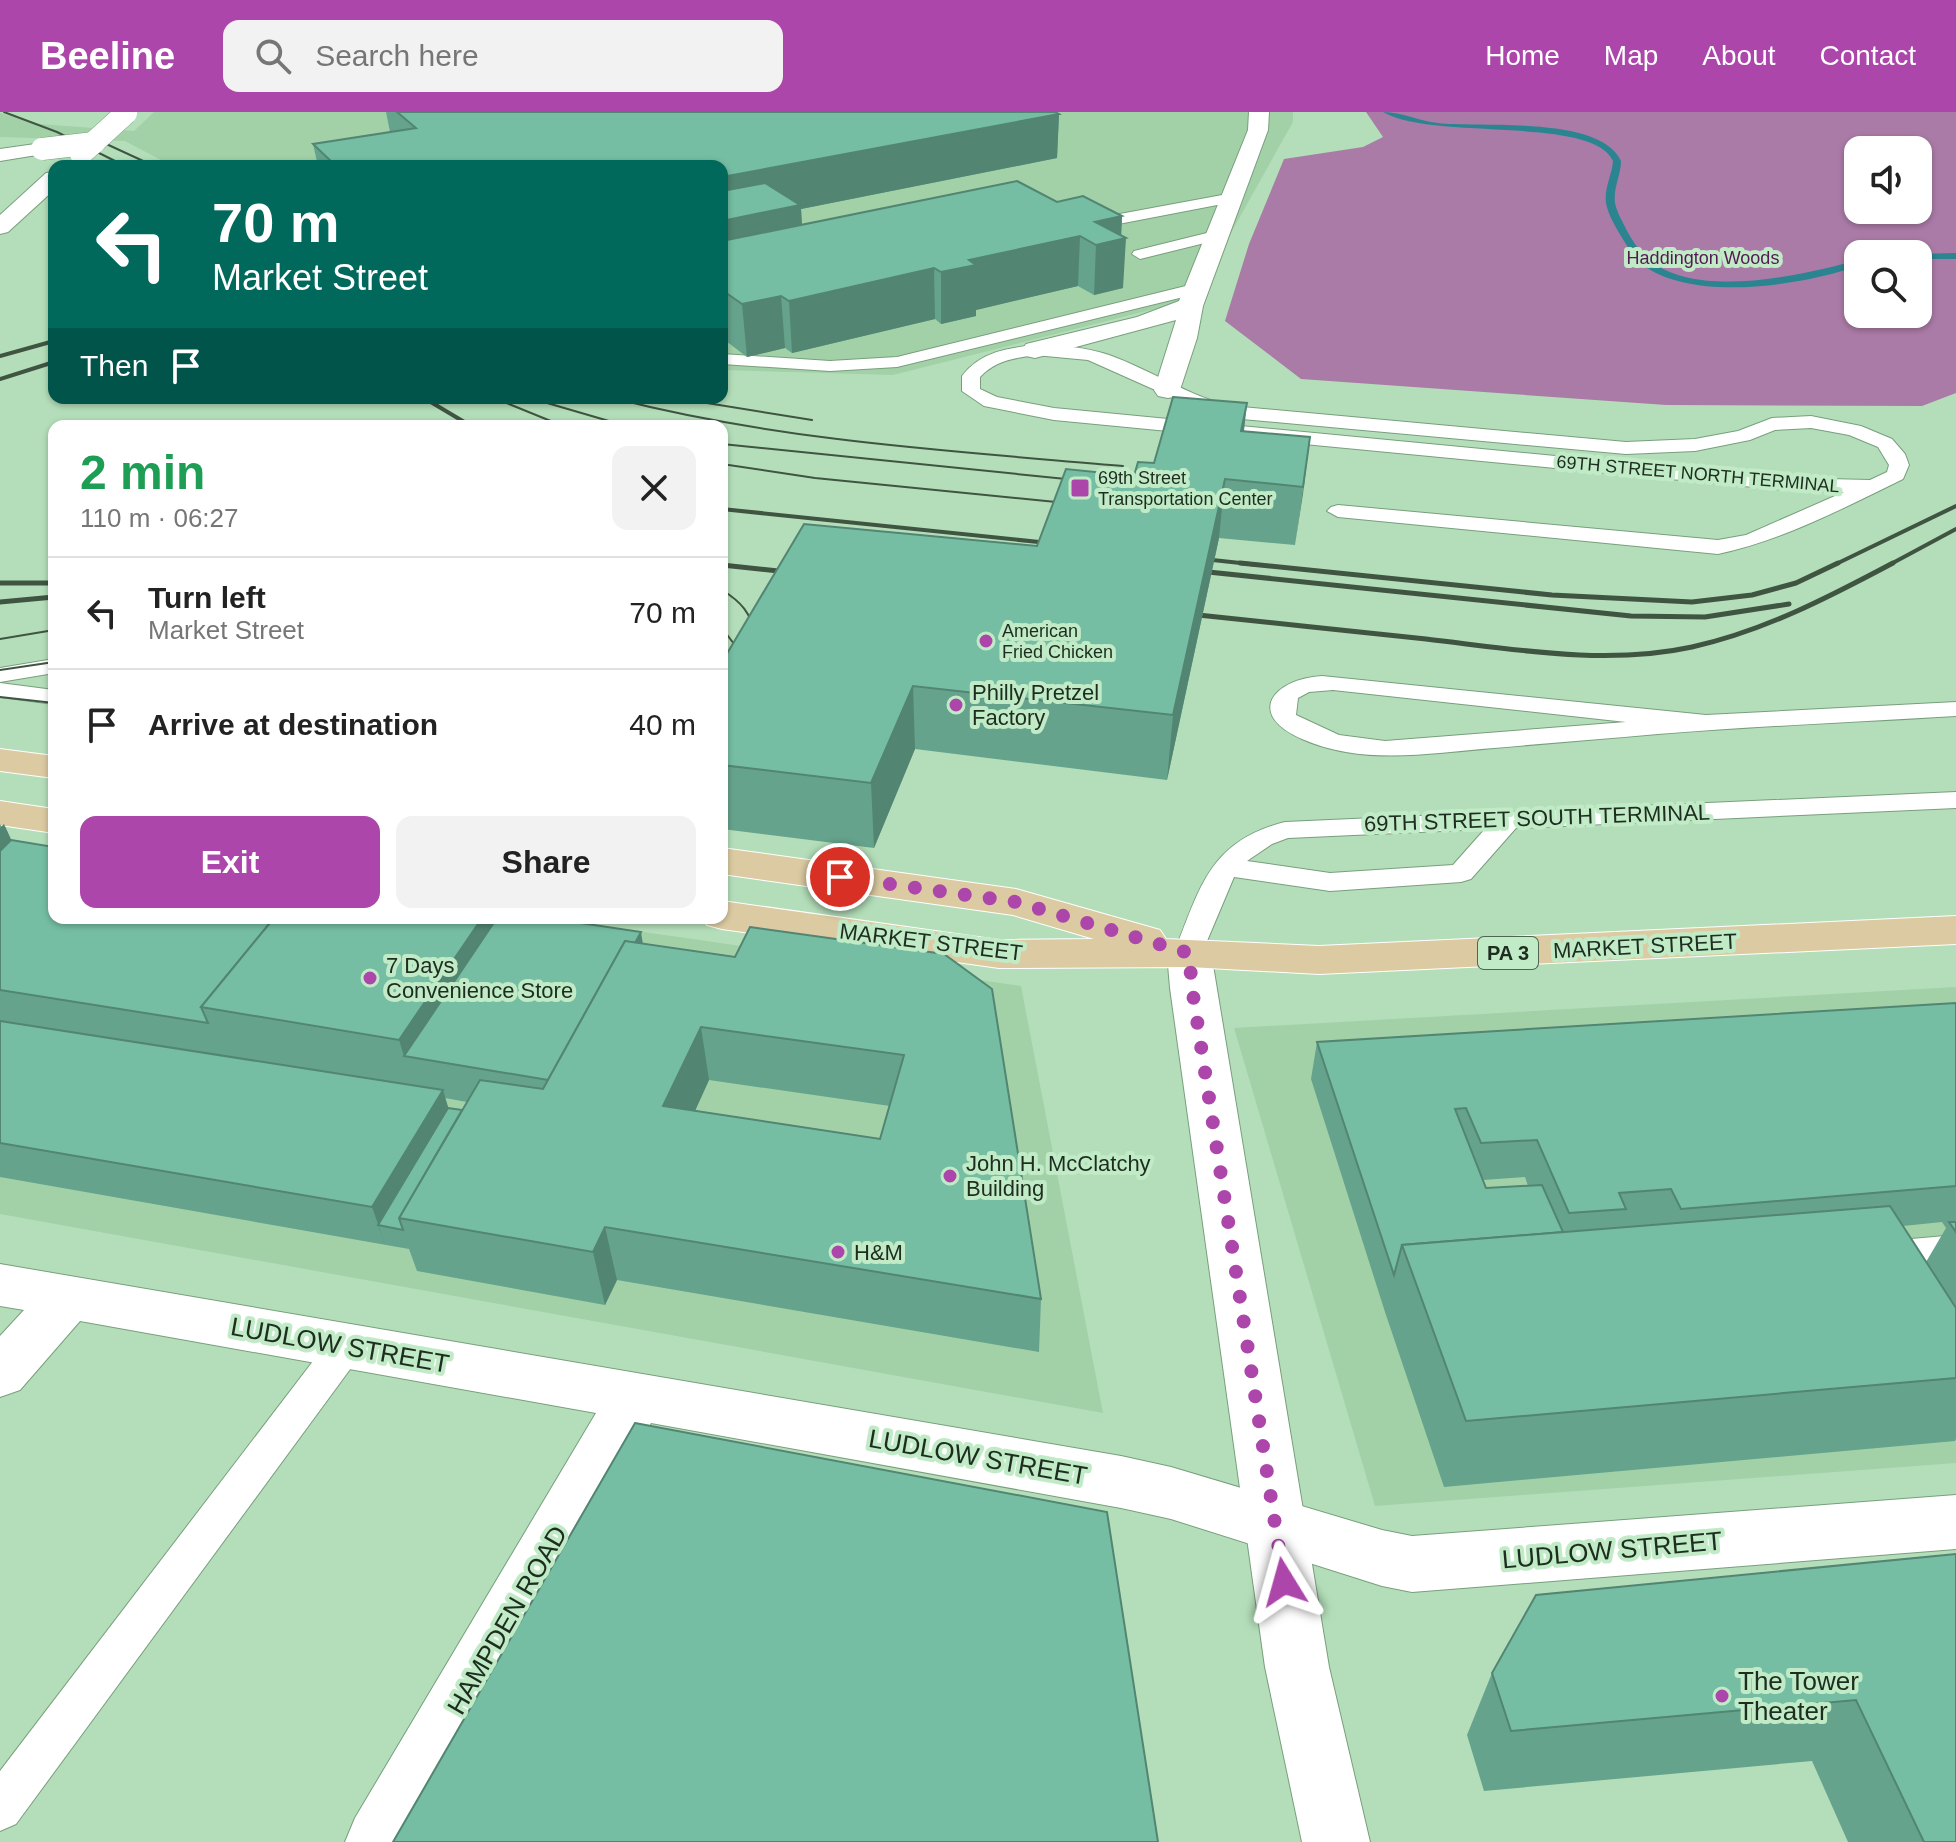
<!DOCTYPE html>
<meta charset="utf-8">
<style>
:root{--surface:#fff;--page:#f2f2f2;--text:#222;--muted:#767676;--line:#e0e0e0;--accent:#ac46aa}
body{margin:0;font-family:Helvetica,sans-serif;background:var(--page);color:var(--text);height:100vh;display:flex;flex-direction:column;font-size:30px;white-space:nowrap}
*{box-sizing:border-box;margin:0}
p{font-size:26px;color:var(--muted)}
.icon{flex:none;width:44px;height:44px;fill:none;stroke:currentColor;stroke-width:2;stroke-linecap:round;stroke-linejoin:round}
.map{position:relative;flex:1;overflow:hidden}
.sheet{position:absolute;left:48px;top:308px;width:680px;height:504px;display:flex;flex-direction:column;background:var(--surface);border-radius:16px;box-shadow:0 2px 6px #0004}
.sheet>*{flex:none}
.top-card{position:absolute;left:48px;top:48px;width:680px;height:244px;border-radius:16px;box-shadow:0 2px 6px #0004;background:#00695c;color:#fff;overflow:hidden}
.fabs{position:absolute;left:1844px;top:24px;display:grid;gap:16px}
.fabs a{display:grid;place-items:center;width:88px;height:88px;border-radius:16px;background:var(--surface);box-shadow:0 2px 6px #0004;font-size:40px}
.pin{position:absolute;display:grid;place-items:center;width:68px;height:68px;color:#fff;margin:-34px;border:4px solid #fff;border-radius:50%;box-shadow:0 2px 8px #0007}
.me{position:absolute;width:88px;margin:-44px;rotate:352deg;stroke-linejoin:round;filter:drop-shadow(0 0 6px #0008)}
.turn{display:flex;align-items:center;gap:28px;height:168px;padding:0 32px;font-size:36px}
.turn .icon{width:104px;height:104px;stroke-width:2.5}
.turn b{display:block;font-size:56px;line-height:68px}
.then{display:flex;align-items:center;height:76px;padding:0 32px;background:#0003;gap:16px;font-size:30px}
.round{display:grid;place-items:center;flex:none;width:84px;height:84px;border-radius:16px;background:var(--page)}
.overview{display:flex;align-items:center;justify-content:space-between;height:136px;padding:0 32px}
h1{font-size:48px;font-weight:700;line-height:60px;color:#1e9e55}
.button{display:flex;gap:16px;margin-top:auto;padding:16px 32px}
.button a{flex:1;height:92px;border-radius:16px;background:var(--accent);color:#fff;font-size:32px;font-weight:700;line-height:92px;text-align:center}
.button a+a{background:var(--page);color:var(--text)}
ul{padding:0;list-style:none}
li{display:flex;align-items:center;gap:24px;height:112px;padding:0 32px;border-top:2px solid var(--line)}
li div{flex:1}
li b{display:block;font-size:30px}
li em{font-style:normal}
header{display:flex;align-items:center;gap:48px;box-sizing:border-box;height:112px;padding:0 40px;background:var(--accent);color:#fff}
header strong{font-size:38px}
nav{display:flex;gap:44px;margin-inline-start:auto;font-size:28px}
.search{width:560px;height:72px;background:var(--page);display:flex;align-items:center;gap:20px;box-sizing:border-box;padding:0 28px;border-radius:16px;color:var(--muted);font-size:30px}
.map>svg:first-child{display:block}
.built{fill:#a2d1a8}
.forest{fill:#aa7ba7;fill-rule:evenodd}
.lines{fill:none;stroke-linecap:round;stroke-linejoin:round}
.stream{fill:#2b8591;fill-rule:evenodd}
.lane-casing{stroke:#789f7d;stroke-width:2}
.street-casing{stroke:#789f7d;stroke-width:2}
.secondary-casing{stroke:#789f7d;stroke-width:2}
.primary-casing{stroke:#fff;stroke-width:2}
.lane{fill:#fff;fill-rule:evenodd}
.street{fill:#fff;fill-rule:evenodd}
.secondary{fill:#fff;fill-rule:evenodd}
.primary{fill:#dccba2;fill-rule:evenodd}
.tram{stroke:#3f5542;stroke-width:2}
.rail-far1{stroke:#3f5542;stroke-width:4}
.rail{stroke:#3f5542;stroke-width:5}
.street-bridge-casing{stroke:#789f7d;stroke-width:23;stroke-linecap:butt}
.secondary-bridge-casing{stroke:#789f7d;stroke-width:23;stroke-linecap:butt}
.street-bridge{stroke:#fff;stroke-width:22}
.secondary-bridge{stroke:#fff;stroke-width:22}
.wall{fill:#65a38c;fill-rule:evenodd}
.shaded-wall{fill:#528572}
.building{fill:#75bea3;stroke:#528572;stroke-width:2;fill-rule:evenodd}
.route{stroke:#ac46aa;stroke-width:14;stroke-dasharray:0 25.2}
.poi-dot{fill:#ac46aa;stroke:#c1ebc6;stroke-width:3}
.labels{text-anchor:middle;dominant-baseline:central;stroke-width:8;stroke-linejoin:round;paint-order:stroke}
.far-park-label{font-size:18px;fill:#531952;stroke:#c1ebc6}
.far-street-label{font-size:18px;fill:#1d2d1f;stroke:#c1ebc6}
.far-poi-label{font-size:18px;fill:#1d2d1f;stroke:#c1ebc6;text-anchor:start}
.shield{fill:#c1ebc6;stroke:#4e6651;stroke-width:2}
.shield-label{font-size:20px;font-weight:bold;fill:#1d2d1f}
.poi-label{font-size:22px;fill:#1d2d1f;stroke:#c1ebc6;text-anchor:start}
.street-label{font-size:22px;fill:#1d2d1f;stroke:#c1ebc6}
.near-street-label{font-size:26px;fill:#1d2d1f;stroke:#c1ebc6}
.near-poi-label{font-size:26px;fill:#1d2d1f;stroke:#c1ebc6;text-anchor:start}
</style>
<header>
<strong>Beeline</strong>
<div class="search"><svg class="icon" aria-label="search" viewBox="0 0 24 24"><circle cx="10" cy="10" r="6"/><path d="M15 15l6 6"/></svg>Search here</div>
<nav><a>Home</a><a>Map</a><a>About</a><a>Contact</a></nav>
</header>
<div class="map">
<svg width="1956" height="1730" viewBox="0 0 1956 1730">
<rect width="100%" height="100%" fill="#b4deb9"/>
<!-- built -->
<g class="built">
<path d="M 154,0 L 1293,0 L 1293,10 L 1194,187 L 893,263 L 722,258 L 722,54 L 172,54 L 125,29 L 0,25 L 0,1 L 40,12 L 134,19 Z"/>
<path d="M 0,728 L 54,806 L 546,806 L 1021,874 L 1103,1301 L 0,1102 Z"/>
<path d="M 1956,875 L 1956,1351 L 1375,1394 L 1234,916 Z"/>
</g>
<!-- forest -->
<path class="forest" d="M 1366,0 L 1956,0 L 1956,281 L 1922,294 L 1666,293 L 1301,267 L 1225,209 L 1249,132 L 1284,47 L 1363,35 L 1383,25 ZM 1858,38 L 1918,38 L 1918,98 L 1858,98 ZM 1858,142 L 1918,142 L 1918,202 L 1858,202 Z"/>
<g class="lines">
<!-- stream -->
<g class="stream">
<path d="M 1383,0 C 1402,0 1419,9 1438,11 C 1481,16 1601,3 1621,49 C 1621,63 1613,76 1615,91 C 1617,101 1623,110 1627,119 C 1633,129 1640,141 1649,148 C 1698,188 1804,163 1858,148 L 1858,154 C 1803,173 1694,191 1643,153 C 1634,146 1627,134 1621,124 C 1615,114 1608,102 1606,91 C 1604,76 1612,63 1613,49 C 1593,3 1431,29 1383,0 Z"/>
<path d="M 1956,141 L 1956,147 L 1918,147 L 1918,142 L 1915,142 Z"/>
</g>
<defs>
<g id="lane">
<path d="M 1233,81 L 1238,83 L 1238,89 L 1082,119 L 1074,114 L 1082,109 Z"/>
<path d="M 1219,118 L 1225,120 L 1225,126 L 1140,147 L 1132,142 L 1134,139 Z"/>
<path d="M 1198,171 L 1206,176 L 1204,180 L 897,255 L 830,259 L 722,252 L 722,242 L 830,249 L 897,245 Z"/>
<path d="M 1035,233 C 1060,233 1085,235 1109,243 C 1151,258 1188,284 1231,294 L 1626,330 L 1695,327 L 1738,319 L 1772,306 L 1811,304 L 1861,314 L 1892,327 L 1905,342 L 1909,353 L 1903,367 C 1844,396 1783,428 1718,442 L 1338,405 L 1327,399 L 1331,395 L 1338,393 L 1718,428 L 1746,423 L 1844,380 L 1784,378 L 1054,308 L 984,294 L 962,279 L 962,264 C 980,240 1007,236 1035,233 ZM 1035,243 L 1088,248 L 1191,294 L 1231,306 L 1626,342 L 1695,339 L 1750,328 L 1775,318 L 1811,316 L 1849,323 L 1878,335 L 1889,353 L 1887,360 L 1870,368 L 1784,366 L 1054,296 L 997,285 L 980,277 L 980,265 C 995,249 1014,246 1035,243 Z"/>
<path d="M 54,547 L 54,561 L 0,570 L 0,556 Z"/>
<path d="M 1322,564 L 1706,603 L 1956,590 L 1956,604 C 1857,610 1757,614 1658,622 C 1603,627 1549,631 1494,636 C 1430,641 1363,654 1302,627 C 1245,602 1273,567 1322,564 ZM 1333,578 L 1626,610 L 1385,629 L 1339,623 L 1296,603 L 1298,586 L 1309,580 Z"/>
<path d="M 0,571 L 54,578 L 54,592 L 0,585 Z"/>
<path d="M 1956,680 L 1956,696 L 1516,716 L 1471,767 L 1461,770 L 1330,779 L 1234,765 L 1199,848 L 1189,851 L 1179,848 L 1174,841 C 1200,776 1209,729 1285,710 ZM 1485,717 L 1453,753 L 1330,761 L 1247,749 L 1272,732 L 1288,726 Z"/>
<path d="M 1956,1123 L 1956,1151 L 1878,1158 L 1866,1154 L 1860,1144 L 1866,1134 L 1878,1130 Z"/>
<path d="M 346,1219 L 359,1223 L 365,1234 L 359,1245 L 16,1712 L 0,1719 L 0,1659 L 333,1223 Z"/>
</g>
<g id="street">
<path d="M 1249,0 L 1269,0 L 1268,18 L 1203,194 L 1197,226 L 1178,284 L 1168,286 L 1158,284 L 1154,278 L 1176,208 L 1035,246 L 1026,244 L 1022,238 L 1026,232 L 1137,205 L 1179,189 L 1248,18 Z"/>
<path d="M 42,31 L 52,37 L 49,41 L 0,49 L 0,37 Z"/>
<path d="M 0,1152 L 1121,1344 L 1171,1355 L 1382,1418 L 1412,1424 L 1956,1383 L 1956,1437 L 1412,1480 L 1382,1474 L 1171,1407 L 1121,1396 L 651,1311 L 417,1730 L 345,1730 L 355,1706 L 596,1301 L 80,1209 L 20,1278 L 0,1285 L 0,1224 L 24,1198 L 0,1194 Z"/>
</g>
<g id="secondary">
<path d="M 54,60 L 54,78 L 8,120 L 0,122 L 0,103 L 46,61 Z"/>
<path d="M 1189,827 L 1204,831 L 1211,841 L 1329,1555 L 1370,1730 L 1302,1730 L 1265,1555 L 1170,876 L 1167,841 L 1174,831 Z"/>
</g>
<g id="primary">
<path d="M 0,637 L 54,644 L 54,666 L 0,659 Z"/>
<path d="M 0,689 L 54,697 L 54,721 L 0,713 Z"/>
<path d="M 722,736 L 1016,777 L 1160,818 L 1166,827 L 1319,834 L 1956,804 L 1956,832 L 1319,862 L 1189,855 L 999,856 L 722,817 L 707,813 L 703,806 L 722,806 L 722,789 L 999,828 L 1094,827 L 1013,803 L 722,762 Z"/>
</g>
</defs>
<!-- lane casing -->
<use href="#lane" class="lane-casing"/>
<!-- street casing -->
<use href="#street" class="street-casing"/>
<!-- secondary casing -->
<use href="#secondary" class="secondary-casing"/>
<!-- primary casing -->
<use href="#primary" class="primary-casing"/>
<!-- lane -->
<use href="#lane" class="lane"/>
<!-- street -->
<use href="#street" class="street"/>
<!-- secondary -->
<use href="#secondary" class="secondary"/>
<!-- primary -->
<use href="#primary" class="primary"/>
<!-- tram -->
<g class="tram">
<path d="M 4,0 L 57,20 L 125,54"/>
<path d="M 89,24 L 154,54"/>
<path d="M 494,286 L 563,314"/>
<path d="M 530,286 L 626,314"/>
<path d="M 613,286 C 780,329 951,339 1123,354"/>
<path d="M 676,286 L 812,308"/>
<path d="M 722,332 L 1086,369"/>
<path d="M 722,352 L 815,366 L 1076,392"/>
<path d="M 722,478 C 740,489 753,502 754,524"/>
<path d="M 722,516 L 734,532 L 737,552"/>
<path d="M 0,527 L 54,518"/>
<path d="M 0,558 L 54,550"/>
<path d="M 0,585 L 54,591"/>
</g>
<!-- rail-far1 -->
<g class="rail-far1">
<path d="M 0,244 L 54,229"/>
<path d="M 0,267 L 54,250"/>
<path d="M 424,286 L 466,311"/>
<path d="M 722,397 L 1058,432"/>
<path d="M 1194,446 L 1259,453"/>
<path d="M 1834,453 L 1956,394"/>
<path d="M 1889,453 L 1956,417"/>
</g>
<!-- rail -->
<g class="rail">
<path d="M 1240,451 L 1552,483 L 1692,490 L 1752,483 L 1796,471 L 1838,451"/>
<path d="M 722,453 L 798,461"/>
<path d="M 1189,458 L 1631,504 L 1705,505 L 1789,492"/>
<path d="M 0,471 L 54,471"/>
<path d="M 0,490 L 54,485"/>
<path d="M 1179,501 C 1261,510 1344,518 1426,527 C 1513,537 1605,554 1692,535 C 1764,519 1829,485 1893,451"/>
</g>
<defs>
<path id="street-bridge" d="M 42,37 L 94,31"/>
<path id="secondary-bridge" d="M 81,42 L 126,1"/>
</defs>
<!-- street-bridge casing -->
<use href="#street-bridge" class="street-bridge-casing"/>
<!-- secondary-bridge casing -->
<use href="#secondary-bridge" class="secondary-bridge-casing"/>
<!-- street-bridge -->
<use href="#street-bridge" class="street-bridge"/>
<!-- secondary-bridge -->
<use href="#secondary-bridge" class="secondary-bridge"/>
</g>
<!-- wall -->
<g class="wall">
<path d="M 386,0 L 1055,0 L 1059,2 L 1057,46 L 801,97 L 802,112 L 1057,90 L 1122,104 L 1121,123 L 1123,176 L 1094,183 L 1078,174 L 976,198 L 976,204 L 941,212 L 935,207 L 792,241 L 785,236 L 747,245 L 722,226 L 722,54 L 318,54 L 313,32 L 390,20 Z"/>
<path d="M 1244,319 L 1310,325 L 1295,433 L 1219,426 L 1167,668 L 915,637 L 874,736 L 722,717 L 722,550 L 1037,434 L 1134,364 L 1154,351 Z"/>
<path d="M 0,712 L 11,728 L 643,832 L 735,845 L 944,842 L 1041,1187 L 1039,1240 L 617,1168 L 605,1193 L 417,1159 L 409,1137 L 0,1065 ZM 709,968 L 890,994 L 880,1027 L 695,999 ZM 445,986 L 467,990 L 462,998 L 448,996 Z"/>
<path d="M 1956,891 L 1956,1327 L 1955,1329 L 1444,1375 L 1385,1200 L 1311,967 L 1317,930 ZM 1525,1065 L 1528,1074 L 1486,1076 L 1483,1068 ZM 1942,1110 L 1946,1116 L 1926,1150 L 1903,1114 Z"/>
<path d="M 1956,1442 L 1956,1730 L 1848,1730 L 1812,1649 L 1484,1679 L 1467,1623 L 1492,1561 Z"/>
</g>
<!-- shaded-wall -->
<g class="shaded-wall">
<path d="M 1059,2 L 1057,46 L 801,97 L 803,131 L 722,148 L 722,65 Z"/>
<path d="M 1122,104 L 1121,127 L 1126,126 L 1123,176 L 1094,183 L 1096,133 L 1095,110 Z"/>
<path d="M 1080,124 L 1078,174 L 976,198 L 976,204 L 941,212 L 941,160 L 969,148 Z"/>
<path d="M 934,156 L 935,207 L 792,241 L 789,189 Z"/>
<path d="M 781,184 L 785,236 L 747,245 L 742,192 Z"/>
<path d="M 1247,291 L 1241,347 L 1241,319 Z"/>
<path d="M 1310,325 L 1303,382 L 1295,433 L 1303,375 Z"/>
<path d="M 1225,367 L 1219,426 L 1167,668 L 1173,603 Z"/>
<path d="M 913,574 L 915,637 L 874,736 L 871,671 Z"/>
<path d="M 4,712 L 28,764 L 0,793 L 0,716 Z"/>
<path d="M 482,806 L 503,806 L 404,944 L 399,928 Z"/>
<path d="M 641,820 L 647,857 L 560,970 Z"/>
<path d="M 701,915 L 709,968 L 673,1047 L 663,994 Z"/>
<path d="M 443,978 L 454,1015 L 378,1113 L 385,1132 L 372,1095 Z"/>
<path d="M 605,1115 L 617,1168 L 605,1193 L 593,1140 Z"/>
</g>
<!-- building -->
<g class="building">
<path d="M 397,0 L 1055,0 L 1059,2 L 722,65 L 722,54 L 336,54 L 313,32 L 416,16 Z"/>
<path d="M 1017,69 L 1057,90 L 1083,84 L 1122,104 L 1095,110 L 1126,126 L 1096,133 L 1080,124 L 969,148 L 976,153 L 941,160 L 934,156 L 789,189 L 781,184 L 742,192 L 722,178 L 722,129 Z"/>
<path d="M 765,71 L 800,93 L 722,109 L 722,79 Z"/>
<path d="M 1173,285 L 1247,291 L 1241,319 L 1310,325 L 1303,375 L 1225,367 L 1173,603 L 913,574 L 871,671 L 722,653 L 722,550 L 804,412 L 1037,434 L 1066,357 L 1134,364 L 1138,350 L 1154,351 Z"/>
<path d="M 11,728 L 54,735 L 54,806 L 274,806 L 201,895 L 208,911 L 0,878 L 0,739 Z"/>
<path d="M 274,806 L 482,806 L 399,928 L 201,895 Z"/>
<path d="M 497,806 L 547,806 L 641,820 L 635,831 L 625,829 L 548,968 L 404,944 Z"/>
<path d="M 750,815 L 944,842 L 992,877 L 1041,1187 L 605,1115 L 593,1140 L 399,1106 L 480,968 L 543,977 L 625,829 L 735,845 ZM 701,915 L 904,943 L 880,1027 L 663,994 Z"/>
<path d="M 1956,891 L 1956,1074 L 1681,1097 L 1671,1077 L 1619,1081 L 1626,1097 L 1569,1101 L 1537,1028 L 1481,1031 L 1466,996 L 1455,997 L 1486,1076 L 1542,1073 L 1563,1120 L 1402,1133 L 1394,1163 L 1317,930 Z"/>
<path d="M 0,909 L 443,978 L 372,1095 L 0,1031 Z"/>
<path d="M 448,996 L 462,998 L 399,1106 L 403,1118 L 378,1113 Z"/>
<path d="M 1890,1094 L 1956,1196 L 1956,1266 L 1466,1309 L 1402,1133 Z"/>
<path d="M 1949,1110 L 1956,1110 L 1956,1120 Z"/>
<path d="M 635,1311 L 1107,1400 L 1158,1730 L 393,1730 Z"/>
<path d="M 1956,1442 L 1956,1730 L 1924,1730 L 1856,1588 L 1511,1619 L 1492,1561 L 1536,1483 Z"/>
</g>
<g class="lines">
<!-- route -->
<path class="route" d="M 840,765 L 1016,790 L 1189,841 L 1192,876 L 1284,1470"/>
</g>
<!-- markers -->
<g class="poi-dot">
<rect x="1070" y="366" width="20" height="20" rx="4"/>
<circle cx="986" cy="529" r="8"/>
<circle cx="956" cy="593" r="8"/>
<circle cx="370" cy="866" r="8"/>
<circle cx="950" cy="1064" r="8"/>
<circle cx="838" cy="1140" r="8"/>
<circle cx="1722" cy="1584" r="8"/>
</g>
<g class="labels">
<!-- far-park labels -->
<g class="far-park-label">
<text x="1703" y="146">Haddington Woods</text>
</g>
<!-- far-street labels -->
<g class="far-street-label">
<text transform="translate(1698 362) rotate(5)">69TH STREET NORTH TERMINAL</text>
</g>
<!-- far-poi labels -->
<g class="far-poi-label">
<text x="1098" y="366">69th Street<tspan x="1098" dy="21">Transportation Center</tspan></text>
<text x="1002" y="519">American<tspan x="1002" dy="21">Fried Chicken</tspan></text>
</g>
<!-- shield labels -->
<rect class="shield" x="1478" y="825" width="60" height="32" rx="6"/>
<g class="shield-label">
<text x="1508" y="841">PA 3</text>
</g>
<!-- poi labels -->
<g class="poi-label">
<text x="972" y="580">Philly Pretzel<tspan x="972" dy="25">Factory</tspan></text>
<text x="386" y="853">7 Days<tspan x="386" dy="25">Convenience Store</tspan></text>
<text x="966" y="1051">John H. McClatchy<tspan x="966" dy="25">Building</tspan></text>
<text x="854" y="1140">H&amp;M</text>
</g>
<!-- street labels -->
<g class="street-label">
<text transform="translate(1537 706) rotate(-2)">69TH STREET SOUTH TERMINAL</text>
<text transform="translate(931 830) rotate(7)">MARKET STREET</text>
<text transform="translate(1645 834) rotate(-3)">MARKET STREET</text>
</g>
<!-- near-street labels -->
<g class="near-street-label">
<text transform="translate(340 1233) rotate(10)">LUDLOW STREET</text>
<text transform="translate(978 1345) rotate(10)">LUDLOW STREET</text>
<text transform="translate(1612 1438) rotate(-5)">LUDLOW STREET</text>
<text transform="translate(507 1508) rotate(-60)">HAMPDEN ROAD</text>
</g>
<!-- near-poi labels -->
<g class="near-poi-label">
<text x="1738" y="1569">The Tower<tspan x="1738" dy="30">Theater</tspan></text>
</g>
</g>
</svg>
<div class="fabs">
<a><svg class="icon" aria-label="sound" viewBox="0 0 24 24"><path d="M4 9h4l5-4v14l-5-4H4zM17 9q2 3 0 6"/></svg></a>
<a><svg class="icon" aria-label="search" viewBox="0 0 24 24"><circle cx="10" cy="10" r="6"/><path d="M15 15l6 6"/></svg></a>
</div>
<div class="pin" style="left:840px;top:765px;background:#d93025"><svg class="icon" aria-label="arrive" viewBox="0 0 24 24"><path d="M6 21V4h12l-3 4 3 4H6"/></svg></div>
<svg class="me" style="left:1284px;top:1470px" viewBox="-20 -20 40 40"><path d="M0-17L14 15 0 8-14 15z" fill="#ac46aa" stroke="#fff" stroke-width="4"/></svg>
<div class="top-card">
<div class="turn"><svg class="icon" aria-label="left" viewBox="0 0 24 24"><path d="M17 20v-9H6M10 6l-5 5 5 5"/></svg><div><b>70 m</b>Market Street</div></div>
<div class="then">Then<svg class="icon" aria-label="arrive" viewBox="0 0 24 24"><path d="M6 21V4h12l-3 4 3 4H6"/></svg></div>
</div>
<section class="sheet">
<div class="overview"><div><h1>2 min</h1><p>110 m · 06:27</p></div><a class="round"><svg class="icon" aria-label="close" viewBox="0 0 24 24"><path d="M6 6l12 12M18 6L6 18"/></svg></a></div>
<ul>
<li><svg class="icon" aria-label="left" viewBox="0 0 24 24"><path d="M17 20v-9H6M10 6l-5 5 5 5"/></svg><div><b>Turn left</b><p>Market Street</p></div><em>70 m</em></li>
<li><svg class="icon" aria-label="arrive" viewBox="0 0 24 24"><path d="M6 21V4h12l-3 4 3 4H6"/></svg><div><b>Arrive at destination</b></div><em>40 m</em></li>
</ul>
<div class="button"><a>Exit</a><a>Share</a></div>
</section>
</div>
